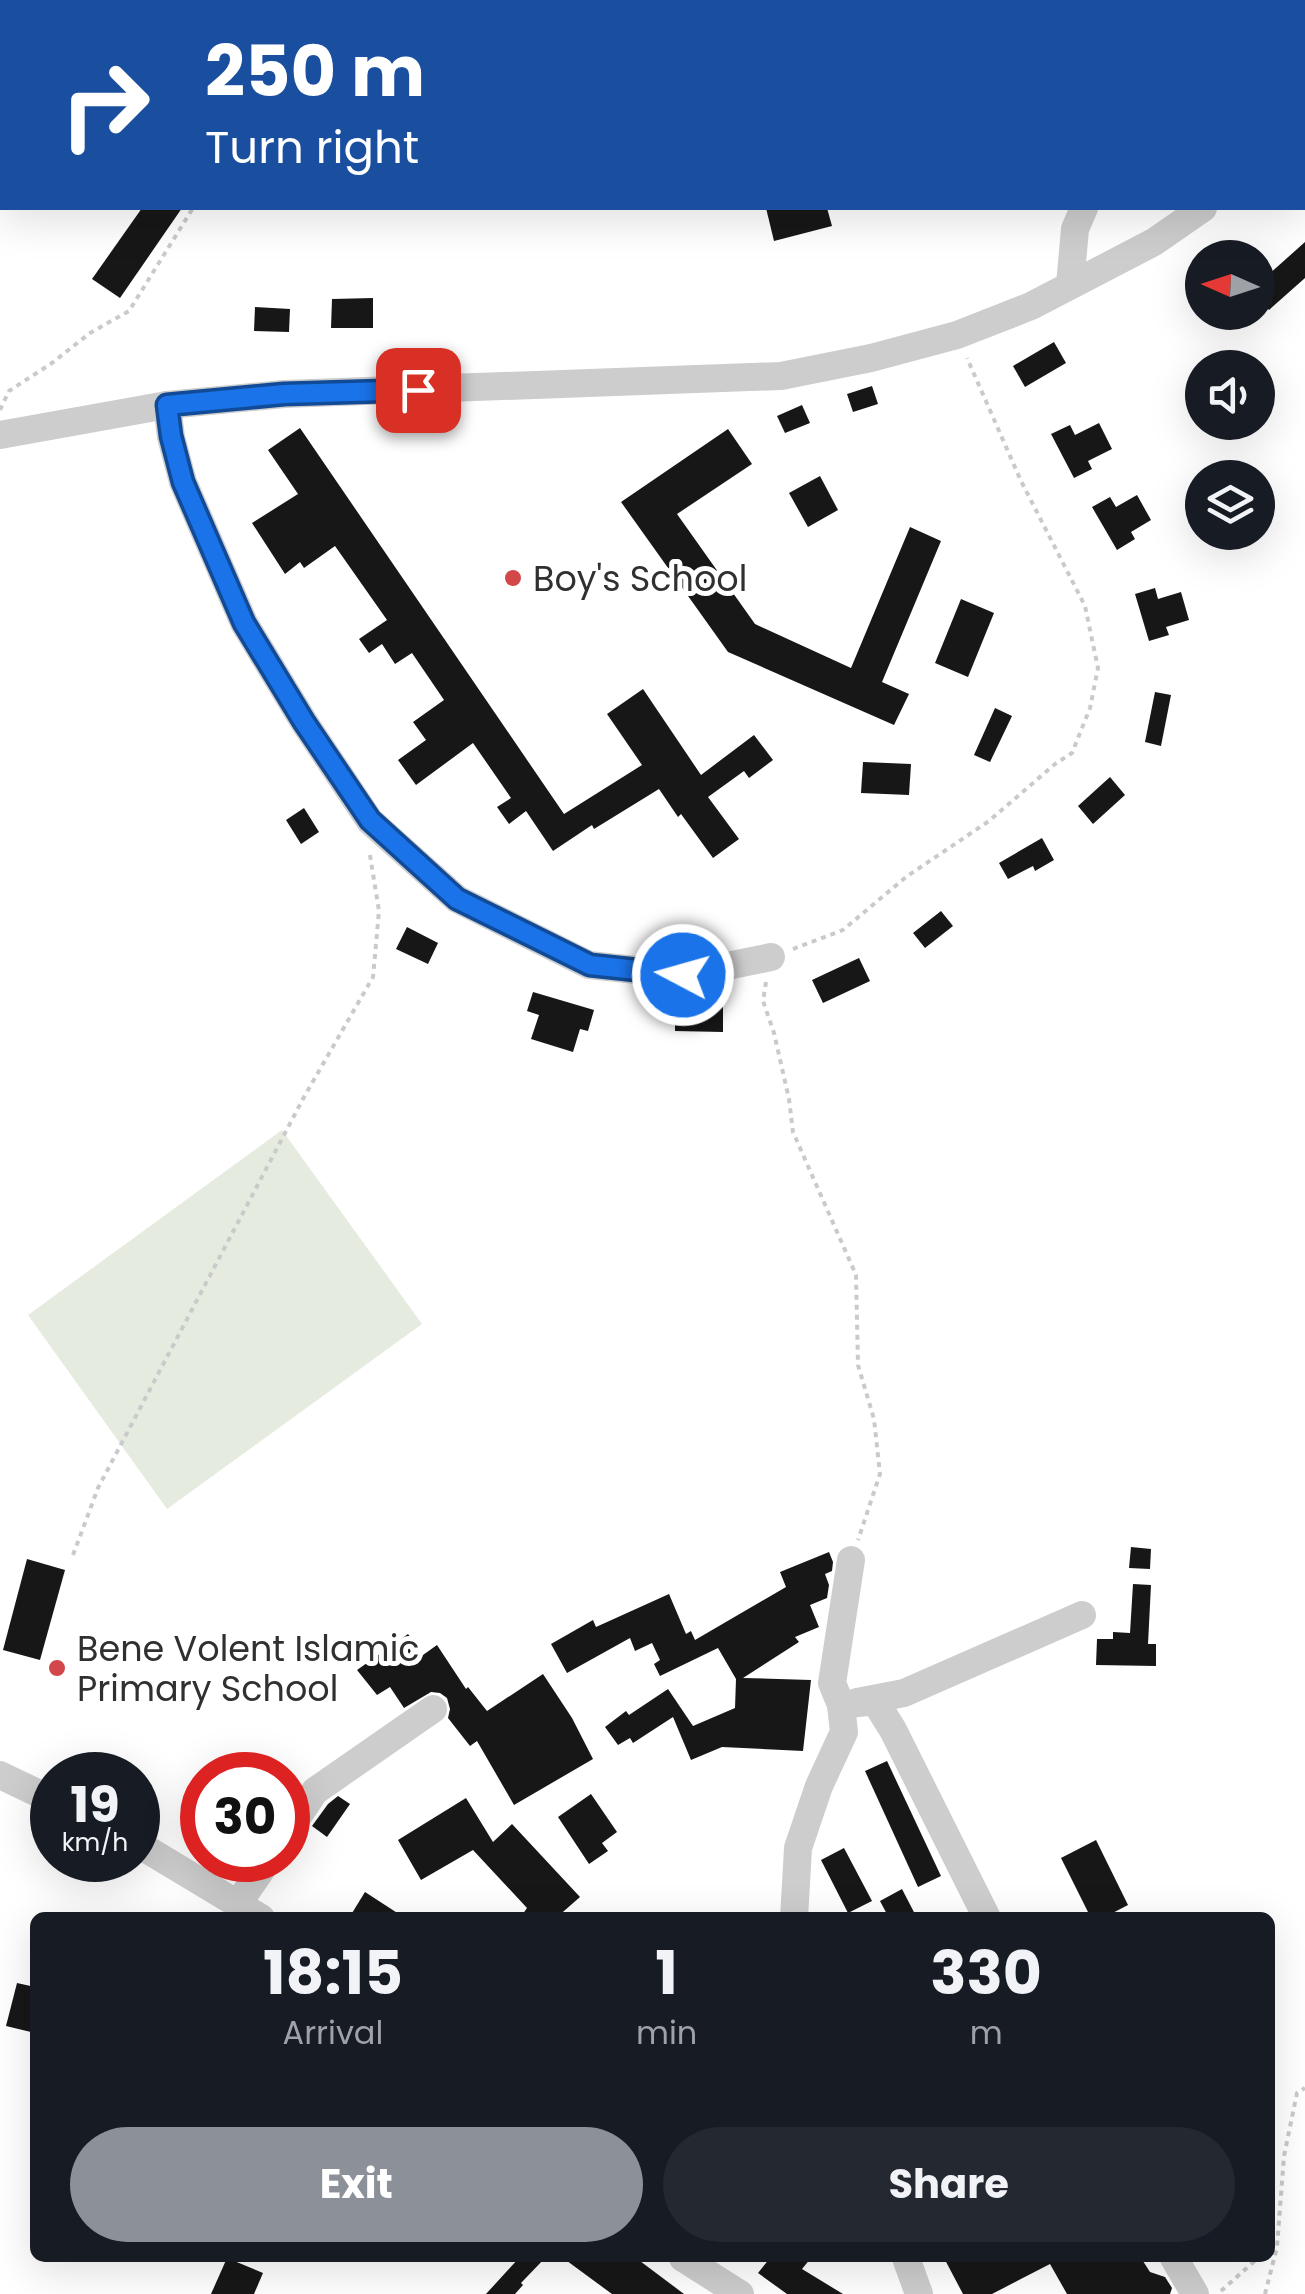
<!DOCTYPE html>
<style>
:root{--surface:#171b24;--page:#242831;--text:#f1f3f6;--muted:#9ea1a6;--accent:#8c9099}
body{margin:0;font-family:Poppins,sans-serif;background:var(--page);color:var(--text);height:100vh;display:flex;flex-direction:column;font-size:38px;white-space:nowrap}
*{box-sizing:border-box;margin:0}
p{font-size:32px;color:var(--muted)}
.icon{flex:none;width:55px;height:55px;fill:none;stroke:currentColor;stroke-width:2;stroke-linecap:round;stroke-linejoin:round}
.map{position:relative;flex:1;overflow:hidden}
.drawer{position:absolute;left:30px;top:1912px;width:1245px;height:350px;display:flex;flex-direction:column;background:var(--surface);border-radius:15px;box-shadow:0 10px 40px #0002}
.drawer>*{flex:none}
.top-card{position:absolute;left:0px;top:0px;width:1305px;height:210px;box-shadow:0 10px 40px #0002;background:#1a4fa0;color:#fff;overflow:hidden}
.needle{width:65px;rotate:273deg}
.buttons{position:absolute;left:1185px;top:240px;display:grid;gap:20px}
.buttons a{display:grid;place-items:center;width:90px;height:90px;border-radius:50%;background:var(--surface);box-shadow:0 10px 40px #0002;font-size:50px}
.speed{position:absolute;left:30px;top:1752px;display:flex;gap:20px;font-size:50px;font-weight:700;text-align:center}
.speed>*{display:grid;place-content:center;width:130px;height:130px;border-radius:50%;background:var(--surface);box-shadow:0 10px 40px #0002;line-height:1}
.speed small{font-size:25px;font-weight:400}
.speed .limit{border:15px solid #d22;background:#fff;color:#111}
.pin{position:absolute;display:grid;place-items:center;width:85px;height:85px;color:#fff;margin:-42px;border-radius:20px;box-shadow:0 5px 15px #0006}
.me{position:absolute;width:110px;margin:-55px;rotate:276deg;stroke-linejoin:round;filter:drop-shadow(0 0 8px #0008)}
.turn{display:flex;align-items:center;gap:35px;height:210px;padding:0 40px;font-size:45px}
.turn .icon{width:130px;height:130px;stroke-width:2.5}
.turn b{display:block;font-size:70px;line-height:85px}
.eta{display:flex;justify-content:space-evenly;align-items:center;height:170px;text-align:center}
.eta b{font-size:60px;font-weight:700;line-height:70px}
.primary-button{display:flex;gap:20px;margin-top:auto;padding:20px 40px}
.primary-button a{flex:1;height:115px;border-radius:60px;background:var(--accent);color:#fff;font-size:40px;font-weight:700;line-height:115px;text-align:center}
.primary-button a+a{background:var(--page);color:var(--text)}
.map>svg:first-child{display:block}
.green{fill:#e5ebdf}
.building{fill:#171717}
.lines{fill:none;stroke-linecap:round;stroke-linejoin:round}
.path{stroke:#cacaca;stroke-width:4;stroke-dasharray:5 5;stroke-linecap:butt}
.minor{stroke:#cdcdcd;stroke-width:28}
.route-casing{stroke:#114b97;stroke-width:25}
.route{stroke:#1a73e8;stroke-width:18}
.poi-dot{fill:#d1474a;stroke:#fff;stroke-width:4}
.labels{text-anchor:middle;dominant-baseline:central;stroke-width:10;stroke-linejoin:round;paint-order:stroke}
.poi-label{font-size:35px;fill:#303030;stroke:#fff;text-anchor:start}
</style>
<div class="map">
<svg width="1305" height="2294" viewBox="0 0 1305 2294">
<rect width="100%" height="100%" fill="#fff"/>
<!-- green -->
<path class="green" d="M 282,1130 L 422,1324 L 167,1509 L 28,1315 Z"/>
<!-- building -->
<g class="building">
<path d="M 142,208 L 182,208 L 120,298 L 92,279 Z"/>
<path d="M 766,208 L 827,208 L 832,226 L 774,241 Z"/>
<path d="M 1305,242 L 1305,278 L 1269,310 L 1258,297 L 1258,284 Z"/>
<path d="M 373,298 L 373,328 L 331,328 L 332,299 Z"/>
<path d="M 255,307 L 290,309 L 289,332 L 254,331 Z"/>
<path d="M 1054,342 L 1066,363 L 1025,387 L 1013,366 Z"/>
<path d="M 872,386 L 878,404 L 853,412 L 847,394 Z"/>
<path d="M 802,405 L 810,423 L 785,433 L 777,416 Z"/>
<path d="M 1099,423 L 1112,449 L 1088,461 L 1092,469 L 1074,478 L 1051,434 L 1070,425 L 1075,435 Z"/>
<path d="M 300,428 L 564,814 L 642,765 L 607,714 L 643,689 L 701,775 L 754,735 L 773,760 L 749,778 L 744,771 L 708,797 L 739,839 L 713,858 L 681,814 L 678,817 L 659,789 L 594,829 L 592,825 L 553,851 L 526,811 L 509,824 L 497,807 L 511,798 L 473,743 L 416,785 L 398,760 L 426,740 L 413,722 L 444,700 L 412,653 L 395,664 L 382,644 L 369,653 L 359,639 L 387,620 L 335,546 L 304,568 L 300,562 L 285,574 L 252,523 L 298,494 L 268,450 Z"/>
<path d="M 728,429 L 752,464 L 677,514 L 755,624 L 851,668 L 910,527 L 941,541 L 882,682 L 909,694 L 894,725 L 728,652 L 621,502 Z"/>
<path d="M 820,476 L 838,510 L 808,527 L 789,493 Z"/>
<path d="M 1137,495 L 1151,520 L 1131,532 L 1135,539 L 1117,550 L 1092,507 L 1110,497 L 1116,507 Z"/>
<path d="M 1155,588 L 1158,599 L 1181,592 L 1189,620 L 1166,627 L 1169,635 L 1149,641 L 1135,594 Z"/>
<path d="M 961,599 L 994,613 L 968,677 L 935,663 Z"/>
<path d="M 1155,692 L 1171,695 L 1161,746 L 1145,742 Z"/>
<path d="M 995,708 L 1012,716 L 990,762 L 974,755 Z"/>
<path d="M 863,762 L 911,764 L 909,795 L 861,793 Z"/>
<path d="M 1110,777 L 1125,795 L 1093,824 L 1078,806 Z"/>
<path d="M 304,808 L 319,832 L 301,844 L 286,820 Z"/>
<path d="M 1042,838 L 1054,860 L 1035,871 L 1033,866 L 1008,879 L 999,863 Z"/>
<path d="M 941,911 L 953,926 L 925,948 L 913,933 Z"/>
<path d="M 407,927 L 438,943 L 428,964 L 396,949 Z"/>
<path d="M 859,958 L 870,981 L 823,1003 L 812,980 Z"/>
<path d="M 533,992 L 594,1010 L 588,1031 L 580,1029 L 573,1052 L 531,1039 L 539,1015 L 527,1011 Z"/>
<path d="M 675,1006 L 723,1007 L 723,1032 L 675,1031 Z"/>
<path d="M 1131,1547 L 1151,1549 L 1150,1569 L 1129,1568 Z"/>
<path d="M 829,1552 L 833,1562 L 832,1571 L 825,1574 L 829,1585 L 827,1598 L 810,1605 L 819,1627 L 795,1637 L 799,1642 L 743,1678 L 811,1680 L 803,1751 L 722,1747 L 691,1760 L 673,1717 L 633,1743 L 630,1738 L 618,1745 L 605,1727 L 626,1711 L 629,1715 L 668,1689 L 693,1726 L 735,1708 L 736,1679 L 718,1648 L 660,1676 L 654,1664 L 660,1660 L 652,1643 L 635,1651 L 630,1638 L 567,1673 L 551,1644 L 593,1620 L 596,1627 L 669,1594 L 686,1634 L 691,1631 L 695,1640 L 786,1587 L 780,1572 Z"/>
<path d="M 27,1559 L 65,1570 L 40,1660 L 3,1650 Z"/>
<path d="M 1133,1584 L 1151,1585 L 1148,1644 L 1156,1644 L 1156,1666 L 1096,1665 L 1097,1639 L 1113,1639 L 1113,1632 L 1130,1633 Z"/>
<path d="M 408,1634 L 423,1655 L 437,1645 L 466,1689 L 468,1687 L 487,1711 L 543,1674 L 572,1718 L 593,1759 L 514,1805 L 477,1741 L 470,1746 L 448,1718 L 450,1709 L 447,1698 L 440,1693 L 431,1692 L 404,1708 L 390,1687 L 377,1695 L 357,1670 Z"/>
<path d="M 887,1761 L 941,1876 L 918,1887 L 865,1771 Z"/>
<path d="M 591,1794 L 617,1832 L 602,1843 L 608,1851 L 589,1864 L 558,1817 Z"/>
<path d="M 338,1796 L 350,1804 L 327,1837 L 312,1826 L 328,1804 Z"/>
<path d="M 466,1798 L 493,1842 L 512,1824 L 580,1897 L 556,1918 L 520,1918 L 527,1908 L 473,1850 L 421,1880 L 398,1840 Z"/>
<path d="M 1096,1840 L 1128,1905 L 1103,1918 L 1091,1918 L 1061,1858 Z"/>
<path d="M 844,1848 L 872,1901 L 848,1913 L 821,1860 Z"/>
<path d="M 902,1889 L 917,1918 L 889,1918 L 880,1901 Z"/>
<path d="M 365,1892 L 405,1918 L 349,1918 Z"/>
<path d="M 17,1983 L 35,1987 L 35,2033 L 6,2026 Z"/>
<path d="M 227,2258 L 263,2273 L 254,2294 L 211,2294 Z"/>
<path d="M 519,2258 L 545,2258 L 521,2283 L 523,2285 L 515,2294 L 486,2294 Z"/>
<path d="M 563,2258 L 636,2258 L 684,2294 L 612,2294 Z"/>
<path d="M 770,2258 L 811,2258 L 802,2269 L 843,2294 L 787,2294 L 758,2273 Z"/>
<path d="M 944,2258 L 1141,2258 L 1150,2272 L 1165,2277 L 1172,2288 L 1170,2294 L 1067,2294 L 1050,2264 L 992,2294 L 963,2294 Z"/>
</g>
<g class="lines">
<!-- path -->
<g class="path">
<path d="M 361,2 L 363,0"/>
<path d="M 0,410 L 9,391 L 52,363 L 90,333 L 129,311 L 193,208"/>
<path d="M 793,949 L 843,930 L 906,877 L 989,821 L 1055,764 L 1072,753 L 1090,708 L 1098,668 L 1085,606 L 1021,481 L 967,358"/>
<path d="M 766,982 L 763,1001 L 774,1033 L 789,1099 L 793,1132 L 856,1275 L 858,1365 L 874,1419 L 880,1474 L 858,1540"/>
<path d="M 73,1555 L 98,1488 L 304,1097 L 373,977 L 379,911 L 370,855"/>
<path d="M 1221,2291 L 1258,2258"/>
<path d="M 1265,2294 L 1277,2247 L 1284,2156 L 1297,2093 L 1305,2088"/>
</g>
<!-- minor -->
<g class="minor">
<path d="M 1116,0 L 1116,2"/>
<path d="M 1177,2 L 1179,0"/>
<path d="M 1211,2 L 1212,0"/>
<path d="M 1302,119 L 1305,116"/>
<path d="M 1070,285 L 1075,229 L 1084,208"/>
<path d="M 167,405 L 171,437 L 183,482 L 244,623 L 304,722 L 370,821 L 457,899 L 589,965 L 683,975 L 771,957"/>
<path d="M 0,435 L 167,405 L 284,394 L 781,376 L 871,358 L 957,335 L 1031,306 L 1154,242 L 1203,208"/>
<path d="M 857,1702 L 904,1693 L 1082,1615"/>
<path d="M 841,1705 L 875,1701 L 893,1730 L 987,1918"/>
<path d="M 0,1775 L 52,1800"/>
<path d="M 288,1831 L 315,1791 L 433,1709"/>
<path d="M 138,1844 L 261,1918"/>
<path d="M 239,1902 L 268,1860"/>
<path d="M 794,1918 L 798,1848 L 819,1786 L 844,1732 L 841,1705 L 832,1683 L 851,1560"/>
<path d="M 683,2258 L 740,2294"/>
<path d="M 906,2258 L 919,2294"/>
<path d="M 1174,2258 L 1195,2294"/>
</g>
</g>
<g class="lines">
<defs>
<path id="route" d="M 418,390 L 284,394 L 167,405 L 171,436 L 183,482 L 244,623 L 304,722 L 370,820 L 457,899 L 590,965 L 683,975"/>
</defs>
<!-- route casing -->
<use href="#route" class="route-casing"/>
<!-- route -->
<use href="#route" class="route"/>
</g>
<!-- markers -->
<g class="poi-dot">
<circle cx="513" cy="578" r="10"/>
<circle cx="57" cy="1668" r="10"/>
</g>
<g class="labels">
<!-- poi labels -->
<g class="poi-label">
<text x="533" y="578">Boy's School</text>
<text x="77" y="1648">Bene Volent Islamic<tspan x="77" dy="40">Primary School</tspan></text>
</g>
</g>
</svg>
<div class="buttons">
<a><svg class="needle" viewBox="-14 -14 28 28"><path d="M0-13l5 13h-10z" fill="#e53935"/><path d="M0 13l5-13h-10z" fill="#9ea1a6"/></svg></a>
<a><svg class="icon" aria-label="sound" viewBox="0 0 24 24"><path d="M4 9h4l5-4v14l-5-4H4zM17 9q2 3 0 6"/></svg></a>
<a><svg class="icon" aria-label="layers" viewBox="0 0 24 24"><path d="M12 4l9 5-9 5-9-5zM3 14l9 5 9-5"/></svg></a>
</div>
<div class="speed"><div>19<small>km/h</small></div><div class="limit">30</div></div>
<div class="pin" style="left:418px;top:390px;background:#d93025"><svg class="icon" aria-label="arrive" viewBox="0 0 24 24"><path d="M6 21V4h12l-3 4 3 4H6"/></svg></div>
<svg class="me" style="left:683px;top:975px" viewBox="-20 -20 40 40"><circle r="17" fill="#1a73e8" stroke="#fff" stroke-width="3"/><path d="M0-11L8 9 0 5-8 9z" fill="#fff"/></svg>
<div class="top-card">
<div class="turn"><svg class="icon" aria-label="right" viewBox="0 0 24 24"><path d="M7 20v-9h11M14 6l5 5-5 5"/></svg><div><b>250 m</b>Turn right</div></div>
</div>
<section class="drawer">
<div class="eta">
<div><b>18:15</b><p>Arrival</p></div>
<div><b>1</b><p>min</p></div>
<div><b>330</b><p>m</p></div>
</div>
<div class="primary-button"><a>Exit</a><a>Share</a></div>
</section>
</div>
